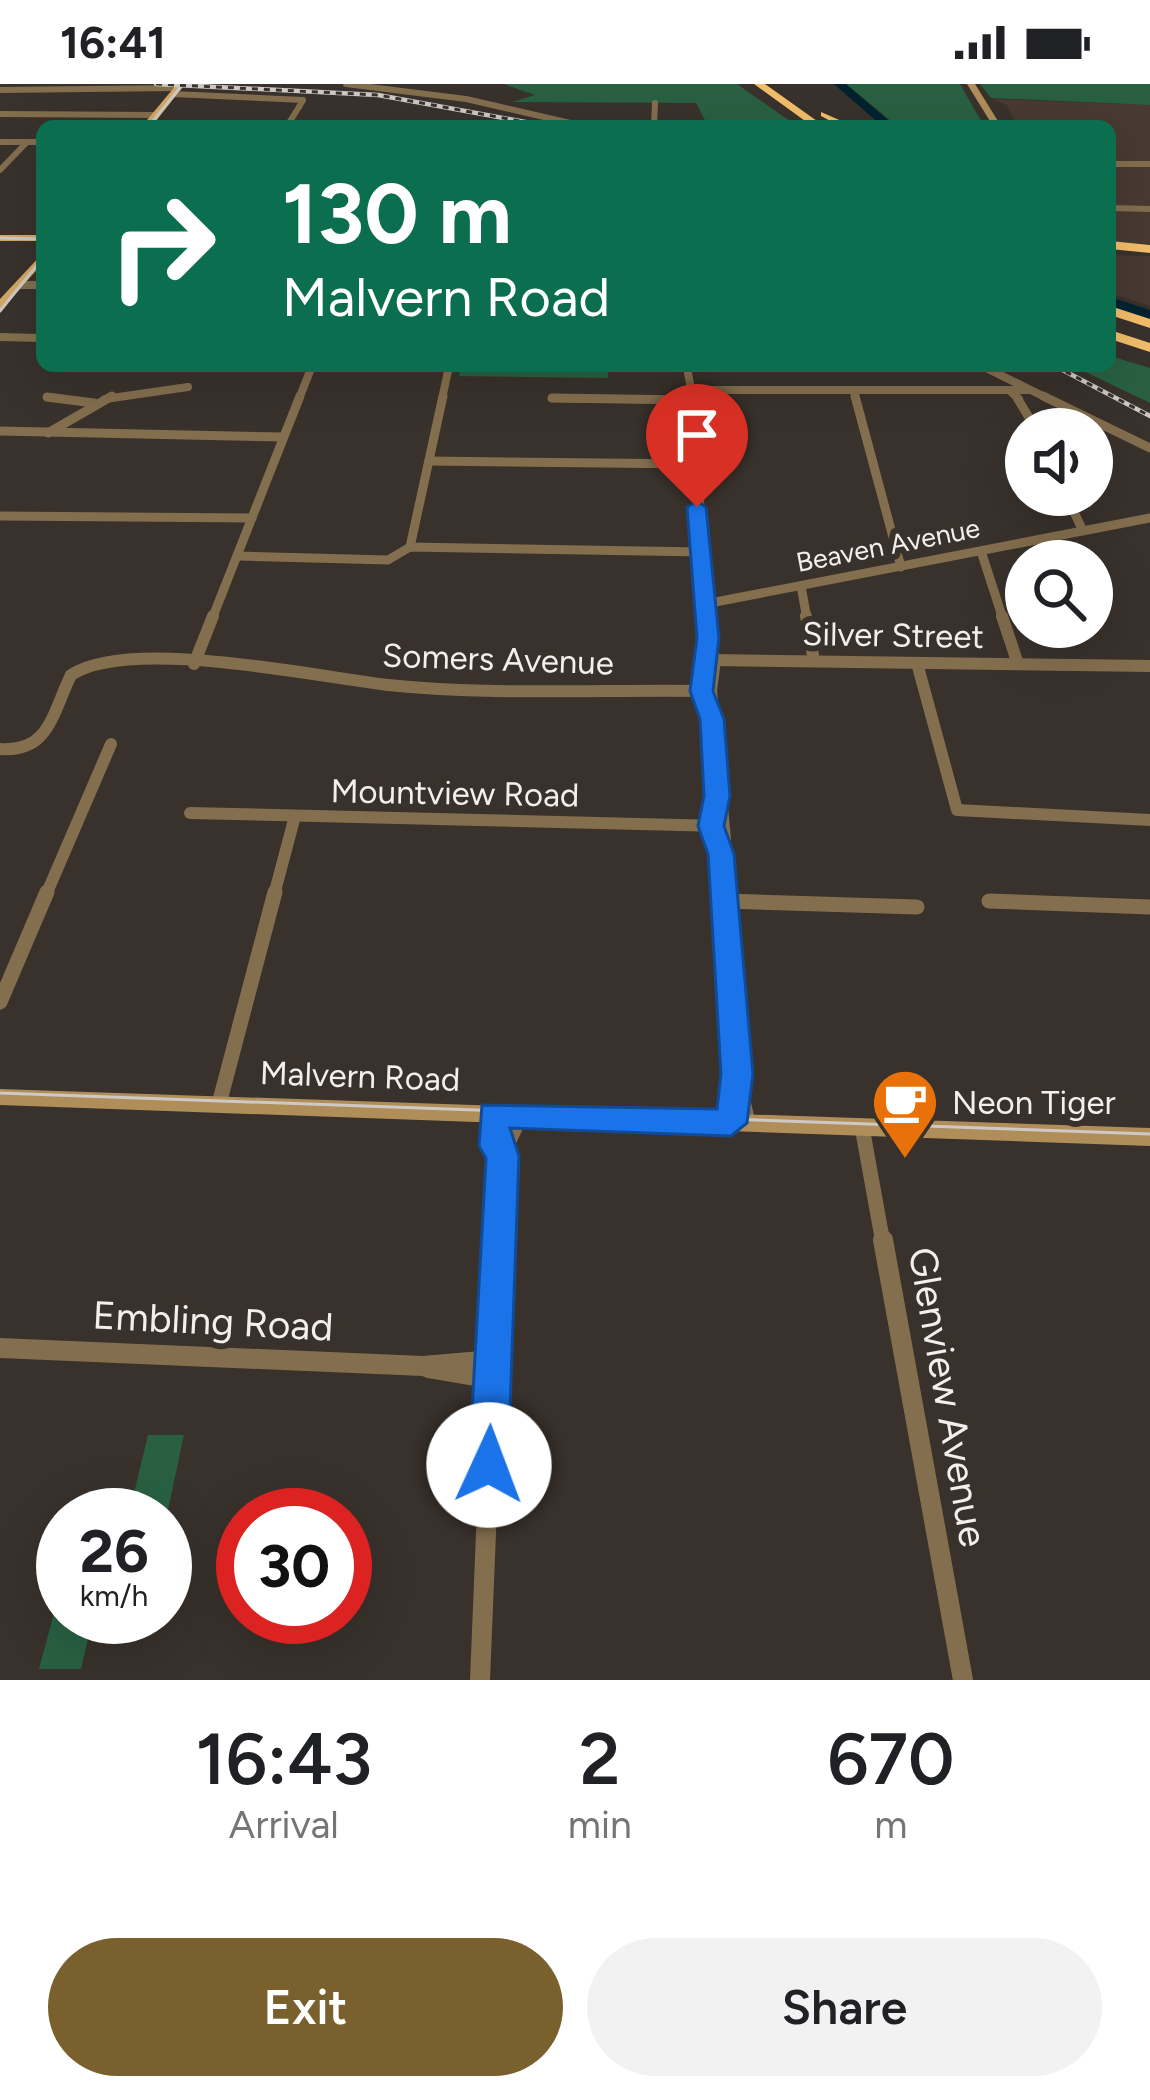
<!DOCTYPE html>
<style>
:root{--surface:#fff;--page:#f2f2f2;--text:#202124;--muted:#757577;--accent:#7a602c}
body{margin:0;font-family:Figtree,sans-serif;background:var(--page);color:var(--text);height:100vh;display:flex;flex-direction:column;font-size:45px;white-space:nowrap}
*{box-sizing:border-box;margin:0}
p{font-size:39px;color:var(--muted)}
.icon{flex:none;width:66px;height:66px;fill:none;stroke:currentColor;stroke-width:2;stroke-linecap:round;stroke-linejoin:round}
.map{position:relative;height:1596px;overflow:hidden}
.sheet{display:flex;flex-direction:column;background:var(--surface);flex:1}
.sheet>*{flex:none}
.guide{position:absolute;left:36px;top:36px;width:1080px;height:252px;border-radius:18px;box-shadow:0 12px 48px #0002;background:#0b6e4f;color:#fff;overflow:hidden}
.tools{position:absolute;left:1005px;top:324px;display:grid;gap:24px}
.tools a{display:grid;place-items:center;width:108px;height:108px;border-radius:50%;background:var(--surface);box-shadow:0 12px 48px #0002;font-size:60px}
.speed{position:absolute;left:36px;top:1404px;display:flex;gap:24px;font-size:60px;font-weight:700;text-align:center}
.speed>*{display:grid;place-content:center;width:156px;height:156px;border-radius:50%;background:var(--surface);box-shadow:0 12px 48px #0002;line-height:1}
.speed small{font-size:30px;font-weight:400}
.speed .limit{border:18px solid #d22;background:#fff;color:#111}
.pin{position:absolute;display:grid;place-items:center;width:102px;height:102px;color:#fff;margin:-123px -51px;border-radius:50% 50% 50% 0;rotate:-45deg;box-shadow:0 0 12px #0007}
.pin .icon{rotate:45deg}
.me{position:absolute;width:132px;margin:-66px;rotate:2deg;stroke-linejoin:round;filter:drop-shadow(0 0 9px #0008)}
.turn{display:flex;align-items:center;gap:42px;height:252px;padding:0 48px;font-size:54px}
.turn .icon{width:156px;height:156px;stroke-width:2.5}
.turn b{display:block;font-size:84px;line-height:102px}
.eta{display:flex;justify-content:space-evenly;align-items:center;height:204px;text-align:center}
.eta b{font-size:72px;font-weight:600;line-height:84px}
.action{display:flex;gap:24px;margin-top:auto;padding:24px 48px}
.action a{flex:1;height:138px;border-radius:72px;background:var(--accent);color:#fff;font-size:48px;font-weight:600;line-height:138px;text-align:center}
.action a+a{background:var(--page);color:var(--text)}
.status{display:flex;justify-content:space-between;align-items:center;height:84px;padding:0 60px;background:var(--surface);direction:ltr}
.status svg{height:33px;fill:currentColor}
.map>svg:first-child{display:block}
.built{fill:#483a31}
.green{fill:#296042}
.lines{fill:none;stroke-linecap:round;stroke-linejoin:round}
.river{fill:#002330;fill-rule:evenodd}
.street-far5{stroke:#836e4e;stroke-width:6}
.street-far4{stroke:#836e4e;stroke-width:8}
.street-far3{stroke:#836e4e;stroke-width:9}
.street-far2{stroke:#836e4e;stroke-width:12}
.street-far1{stroke:#836e4e;stroke-width:15}
.street{stroke:#836e4e;stroke-width:20}
.secondary{fill:#b08e5a;fill-rule:evenodd}
.primary{fill:#d3a763;fill-rule:evenodd}
.highway{fill:#f3be6a;fill-rule:evenodd}
.tram{stroke:#cfc9c5;stroke-width:3}
.rail-casing{stroke:#cfc9c5;stroke-width:4.5}
.rail{stroke:#39312b;stroke-width:3;stroke-dasharray:6;stroke-linecap:butt}
.route{fill:#1a73e8;stroke:#114b97;stroke-width:3}
.labels{text-anchor:middle;dominant-baseline:central;stroke-width:12;stroke-linejoin:round;paint-order:stroke}
.far-street-label{font-size:27px;fill:#f4efeb;stroke:#39312b}
.street-label{font-size:33px;fill:#f4efeb;stroke:#39312b}
.poi-label{font-size:33px;fill:#f4efeb;stroke:#39312b;text-anchor:start}
.near-street-label{font-size:39px;fill:#f4efeb;stroke:#39312b}
</style>
<div class="status"><b>16:41</b><svg viewBox="0 0 49 12"><path d="M0 12V9h3v3zM5 12V6h3v6zM10 12V3h3v9zM15 12V0h3v12zM26 1h20v11H26zM47 4h2v5h-2z"/></svg></div>
<div class="map">
<svg width="1150" height="1596" viewBox="0 0 1150 1596">
<rect width="100%" height="100%" fill="#39312b"/>
<!-- built -->
<g class="built">
<path d="M 991,15 L 1150,21 L 1150,160 L 1110,158 L 1110,42 L 1017,42 L 1007,21 Z"/>
<path d="M 1110,171 L 1150,172 L 1150,222 L 1110,209 Z"/>
</g>
<!-- green -->
<g class="green">
<path d="M 504,0 L 737,0 L 797,42 L 708,42 L 696,19 L 512,18 L 535,11 Z"/>
<path d="M 846,0 L 960,0 L 984,42 L 897,42 Z"/>
<path d="M 980,0 L 1150,0 L 1150,21 L 991,14 Z"/>
<path d="M 1110,272 L 1150,284 L 1150,319 L 1073,282 L 1110,282 Z"/>
<path d="M 461,282 L 608,282 L 608,294 L 459,292 Z"/>
<path d="M 148,1351 L 184,1351 L 167,1430 L 129,1430 Z"/>
<path d="M 63,1495 L 63,1533 L 93,1533 L 81,1585 L 39,1585 Z"/>
</g>
<g class="lines">
<!-- river -->
<g class="river">
<path d="M 834,0 L 846,0 L 895,42 L 882,42 Z"/>
<path d="M 1110,213 L 1150,226 L 1150,236 L 1110,223 Z"/>
</g>
<!-- street-far5 -->
<g class="street-far5">
<path d="M 346,0 L 466,15 L 583,42"/>
<path d="M 0,6 L 178,4"/>
<path d="M 173,10 L 303,16 L 299,23"/>
<path d="M 0,30 L 156,31"/>
<path d="M 287,42 L 299,23"/>
<path d="M 654,42 L 655,19"/>
<path d="M 0,58 L 42,58"/>
<path d="M 1110,80 L 1150,80"/>
<path d="M 0,86 L 27,58"/>
<path d="M 1110,124 L 1150,125"/>
</g>
<!-- street-far4 -->
<g class="street-far4">
<path d="M 19,201 L 42,201"/>
<path d="M 0,253 L 42,254"/>
<path d="M 982,282 L 1049,315"/>
<path d="M 688,289 L 693,315"/>
<path d="M 687,306 L 1029,306"/>
<path d="M 854,308 L 856,315"/>
<path d="M 1011,308 L 1019,315"/>
<path d="M 47,313 L 61,315"/>
<path d="M 552,314 L 608,315"/>
<path d="M 105,315 L 188,303"/>
<path d="M 299,315 L 312,282"/>
<path d="M 442,315 L 449,282"/>
</g>
<!-- street-far3 -->
<g class="street-far3">
<path d="M 693,312 L 707,535"/>
<path d="M 855,312 L 901,483"/>
<path d="M 1016,312 L 1036,345"/>
<path d="M 1043,312 L 1150,364"/>
<path d="M 47,313 L 94,319"/>
<path d="M 552,314 L 691,316"/>
<path d="M 0,347 L 283,353"/>
<path d="M 48,349 L 112,312"/>
<path d="M 429,377 L 698,380"/>
<path d="M 1066,411 L 1083,447"/>
<path d="M 0,432 L 252,434"/>
<path d="M 410,463 L 443,312"/>
<path d="M 981,467 L 1003,535"/>
<path d="M 238,472 L 388,476 L 410,463 L 703,468"/>
<path d="M 801,502 L 807,535"/>
<path d="M 705,520 L 1150,434"/>
<path d="M 212,535 L 300,312"/>
</g>
<!-- street-far2 -->
<g class="street-far2">
<path d="M 806,532 L 814,577"/>
<path d="M 1002,532 L 1018,580"/>
<path d="M 708,554 L 715,576 L 711,607 L 725,755 L 724,811"/>
<path d="M 712,576 L 1150,582"/>
<path d="M 917,579 L 957,726 L 1150,736"/>
<path d="M 194,580 L 213,532"/>
<path d="M 704,614 L 706,532"/>
<path d="M 0,665 C 49,669 52,630 71,591 C 129,552 317,593 388,601 C 494,612 605,605 711,607"/>
<path d="M 190,729 L 720,742"/>
<path d="M 46,811 L 111,660"/>
<path d="M 274,811 L 295,732"/>
</g>
<!-- street-far1 -->
<g class="street-far1">
<path d="M 724,808 L 737,990 L 748,1039"/>
<path d="M 724,817 L 917,823"/>
<path d="M 989,817 L 1150,823"/>
<path d="M 0,918 L 47,808"/>
<path d="M 219,1020 L 275,808"/>
<path d="M 493,1030 L 502,1072 L 498,1159"/>
<path d="M 731,1039 L 737,990"/>
<path d="M 862,1043 L 883,1159"/>
<path d="M 502,1072 L 521,1031"/>
</g>
<!-- street -->
<g class="street">
<path d="M 883,1156 L 963,1596"/>
<path d="M 0,1264 L 423,1282 L 493,1276"/>
<path d="M 428,1284 L 492,1295"/>
<path d="M 480,1596 L 498,1156"/>
</g>
<!-- secondary -->
<g class="secondary">
<path d="M 967,0 L 975,0 L 1001,42 L 993,42 Z"/>
<path d="M 0,1005 L 1150,1044 L 1150,1062 L 0,1021 Z"/>
</g>
<!-- primary -->
<g class="primary">
<path d="M 177,0 L 185,0 L 152,42 L 142,42 Z"/>
<rect x="0" y="151" width="42" height="6"/>
<path d="M 42,170 L 42,180 L 0,227 L 0,215 Z"/>
</g>
<!-- highway -->
<g class="highway">
<path d="M 754,0 L 765,0 L 824,42 L 812,42 Z"/>
<path d="M 821,28 L 853,42 L 840,42 L 821,32 Z"/>
<path d="M 1110,157 L 1150,161 L 1150,169 L 1110,165 Z"/>
<path d="M 1110,222 L 1150,235 L 1150,244 L 1110,231 Z"/>
<path d="M 1110,246 L 1150,259 L 1150,268 L 1110,255 Z"/>
</g>
<!-- tram -->
<g class="tram">
<path d="M 149,42 L 183,0"/>
<path d="M 0,154 L 42,155"/>
<path d="M 0,227 L 42,175"/>
<path d="M 0,1009 L 1150,1050"/>
</g>
<defs>
<g id="rail">
<path d="M 156,0 L 378,11 L 547,42"/>
<path d="M 1055,282 L 1150,332"/>
</g>
</defs>
<!-- rail casing -->
<use href="#rail" class="rail-casing"/>
<!-- rail -->
<use href="#rail" class="rail"/>
</g>
<!-- route -->
<path class="route" d="M 697,417 L 706,423 L 719,554 L 713,607 L 724,635 L 730,712 L 724,742 L 734,770 L 753,990 L 747,1039 L 731,1052 L 510,1044 L 519,1072 L 508,1381 L 503,1394 L 489,1400 L 475,1394 L 469,1381 L 486,1074 L 479,1062 L 482,1021 L 717,1025 L 721,990 L 708,770 L 698,742 L 704,712 L 700,635 L 690,607 L 697,554 L 687,423 Z"/>
<!-- icons -->
<defs>
<symbol id="cafe-pin" viewBox="-11 -11 22 30"><path d="M0 17L-7.5 6A9.5 9.5 0 1 1 7.5 6Z" fill="#e8710a" stroke="#39312b"/><path d="M-5.5-4.5H6V0H3Q3 3.5 0 3.5H-2.5Q-5.5 3.5-5.5 0ZM3-3.2v2h1.7v-2ZM-6 4.5H4V6H-6Z" fill="#fff"/></symbol>
</defs>
<g fill-rule="evenodd">
<use href="#cafe-pin" x="867" y="980" width="76" height="104"/>
</g>
<g class="labels">
<!-- far-street labels -->
<g class="far-street-label">
<text transform="translate(888 461) rotate(-11)">Beaven Avenue</text>
</g>
<!-- street labels -->
<g class="street-label">
<text transform="translate(893 551) rotate(1)">Silver Street</text>
<text transform="translate(498 575) rotate(2)">Somers Avenue</text>
<text transform="translate(455 709) rotate(1)">Mountview Road</text>
<text transform="translate(360 992) rotate(2)">Malvern Road</text>
</g>
<!-- poi labels -->
<g class="poi-label">
<text x="952" y="1018">Neon Tiger</text>
</g>
<!-- near-street labels -->
<g class="near-street-label">
<text transform="translate(213 1237) rotate(3)">Embling Road</text>
<text transform="translate(948 1313) rotate(80)">Glenview Avenue</text>
</g>
</g>
</svg>
<div class="tools">
<a><svg class="icon" aria-label="sound" viewBox="0 0 24 24"><path d="M4 9h4l5-4v14l-5-4H4zM17 9q2 3 0 6"/></svg></a>
<a><svg class="icon" aria-label="search" viewBox="0 0 24 24"><circle cx="10" cy="10" r="6"/><path d="M15 15l6 6"/></svg></a>
</div>
<div class="speed"><div>26<small>km/h</small></div><div class="limit">30</div></div>
<div class="pin" style="left:697px;top:423px;background:#d93025"><svg class="icon" aria-label="arrive" viewBox="0 0 24 24"><path d="M6 21V4h12l-3 4 3 4H6"/></svg></div>
<svg class="me" style="left:489px;top:1381px" viewBox="-20 -20 40 40"><circle r="19" fill="#fff"/><path d="M0-13L10 11 0 6-10 11z" fill="#1a73e8"/></svg>
<div class="guide">
<div class="turn"><svg class="icon" aria-label="right" viewBox="0 0 24 24"><path d="M7 20v-9h11M14 6l5 5-5 5"/></svg><div><b>130 m</b>Malvern Road</div></div>
</div>
</div>
<section class="sheet">
<div class="eta">
<div><b>16:43</b><p>Arrival</p></div>
<div><b>2</b><p>min</p></div>
<div><b>670</b><p>m</p></div>
</div>
<div class="action"><a>Exit</a><a>Share</a></div>
</section>
